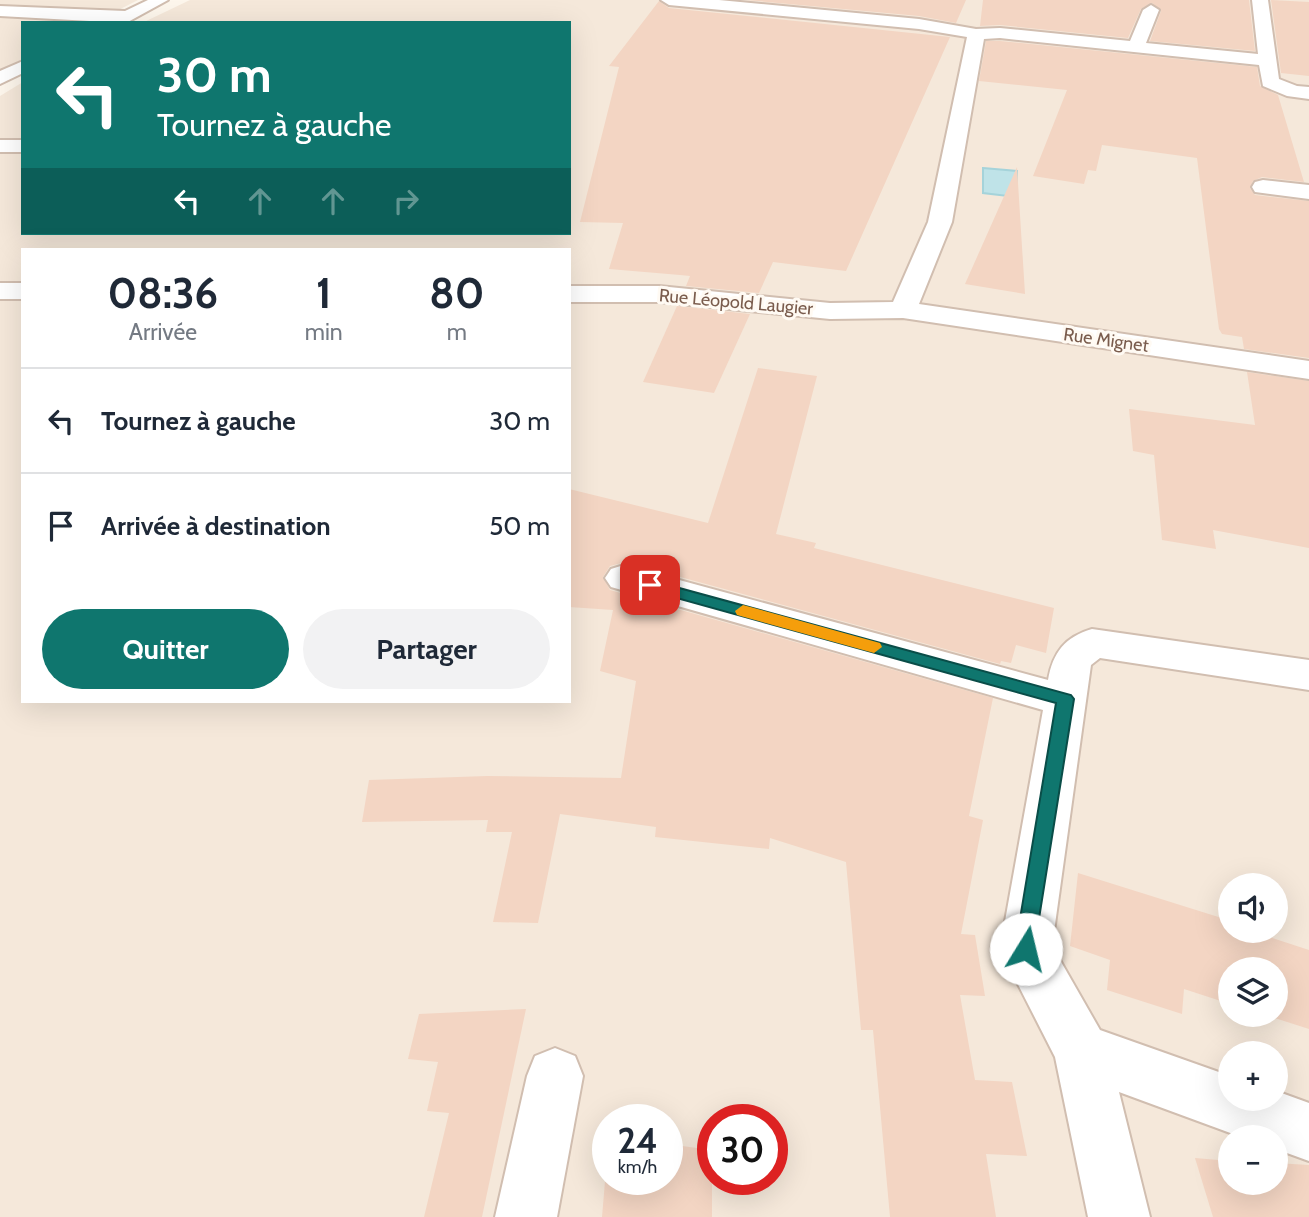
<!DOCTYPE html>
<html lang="fr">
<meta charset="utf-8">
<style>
:root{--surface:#fff;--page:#f2f2f3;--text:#1f2937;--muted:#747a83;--line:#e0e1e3;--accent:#0f766e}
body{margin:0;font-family:Cabin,sans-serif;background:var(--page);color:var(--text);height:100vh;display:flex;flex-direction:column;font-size:26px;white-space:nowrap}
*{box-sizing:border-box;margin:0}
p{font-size:23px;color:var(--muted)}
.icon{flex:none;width:38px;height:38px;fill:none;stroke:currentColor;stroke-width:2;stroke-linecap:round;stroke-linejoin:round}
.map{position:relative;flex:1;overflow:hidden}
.panel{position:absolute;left:21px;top:248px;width:550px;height:455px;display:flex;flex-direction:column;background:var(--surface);border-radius:0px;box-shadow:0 7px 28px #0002}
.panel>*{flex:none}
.hud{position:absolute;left:21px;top:21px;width:550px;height:214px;border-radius:0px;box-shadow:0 7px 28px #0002;background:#0f766e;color:#fff;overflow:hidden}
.controls{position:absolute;left:1218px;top:873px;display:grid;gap:14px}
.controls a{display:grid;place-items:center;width:70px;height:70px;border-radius:50%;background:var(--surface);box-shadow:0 7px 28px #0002;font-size:35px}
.speed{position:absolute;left:592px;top:1104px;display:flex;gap:14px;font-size:35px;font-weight:700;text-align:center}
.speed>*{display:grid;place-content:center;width:91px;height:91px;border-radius:50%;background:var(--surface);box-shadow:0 7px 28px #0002;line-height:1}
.speed small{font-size:18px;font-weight:400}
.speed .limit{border:10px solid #d22;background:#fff;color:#111}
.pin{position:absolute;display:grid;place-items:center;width:60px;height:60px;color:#fff;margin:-30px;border-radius:14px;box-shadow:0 4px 10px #0006}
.me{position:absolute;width:77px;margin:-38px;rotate:9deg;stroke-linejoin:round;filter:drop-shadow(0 0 5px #0008)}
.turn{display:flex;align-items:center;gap:24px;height:147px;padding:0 21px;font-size:32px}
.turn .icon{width:91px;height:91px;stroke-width:2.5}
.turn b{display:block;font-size:49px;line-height:60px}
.lanes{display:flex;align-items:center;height:66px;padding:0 21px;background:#0003;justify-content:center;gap:35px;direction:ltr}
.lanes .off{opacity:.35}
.eta{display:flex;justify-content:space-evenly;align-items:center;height:119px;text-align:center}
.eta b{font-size:42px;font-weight:700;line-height:49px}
.button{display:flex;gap:14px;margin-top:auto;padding:14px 21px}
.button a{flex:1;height:80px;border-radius:42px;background:var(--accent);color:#fff;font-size:28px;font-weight:700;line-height:80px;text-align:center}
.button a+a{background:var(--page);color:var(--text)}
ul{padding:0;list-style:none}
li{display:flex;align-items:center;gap:21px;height:105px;padding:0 21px;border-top:2px solid var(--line)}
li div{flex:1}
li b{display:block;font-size:26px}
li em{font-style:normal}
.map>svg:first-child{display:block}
.residential{fill:#f5e8da;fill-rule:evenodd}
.water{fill:#bfe3e8;stroke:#a5d3da;stroke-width:2}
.building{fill:#f3d5c3}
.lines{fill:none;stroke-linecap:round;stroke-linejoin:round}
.street-casing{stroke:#d1beb0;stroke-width:4}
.street{fill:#fff;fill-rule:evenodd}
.route{fill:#0f766e;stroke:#0a4d48;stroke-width:2}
.slow{fill:#f59e0b}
.labels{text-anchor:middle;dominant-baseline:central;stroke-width:6;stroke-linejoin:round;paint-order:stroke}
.far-street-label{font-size:18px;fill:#7a5c4d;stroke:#fffaf3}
</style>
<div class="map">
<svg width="1309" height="1217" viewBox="0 0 1309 1217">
<rect width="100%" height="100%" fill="#fdf6ec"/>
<!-- residential -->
<g class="residential">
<path d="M 0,0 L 138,0 L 93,23 L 23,23 L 23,59 L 0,70 Z"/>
<path d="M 190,0 L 1309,0 L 1309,1217 L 0,1217 L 0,96 L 23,82 L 23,233 L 569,233 L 569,23 L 142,23 ZM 23,250 L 569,250 L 569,702 L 23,702 ZM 1230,886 L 1276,886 L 1276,931 L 1230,931 ZM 1230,970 L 1276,970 L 1276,1015 L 1230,1015 ZM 1230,1054 L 1276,1054 L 1276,1099 L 1230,1099 ZM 607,1120 L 667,1120 L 667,1180 L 607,1180 ZM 712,1120 L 772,1120 L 772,1180 L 712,1180 ZM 1230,1138 L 1276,1138 L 1276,1183 L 1230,1183 Z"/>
</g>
<!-- water -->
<path class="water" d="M 983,168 L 1017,171 L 1016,197 L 983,193 Z"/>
<!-- building -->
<g class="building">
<path d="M 747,0 L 966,0 L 956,23 L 919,16 Z"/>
<path d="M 983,0 L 1249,0 L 1255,51 L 1150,41 L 1161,11 L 1152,3 L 1141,9 L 1128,38 L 1000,25 L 980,26 Z"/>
<path d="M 1271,0 L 1309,2 L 1309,76 L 1281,73 Z"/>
<path d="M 659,1 L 669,8 L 950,37 L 846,271 L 773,262 L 759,293 L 686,286 L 690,276 L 680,275 L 609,269 L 623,223 L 580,222 L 619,67 L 609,66 Z"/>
<path d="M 986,41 L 1000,41 L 1257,67 L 1260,86 L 1278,95 L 1304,182 L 1262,177 L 1253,181 L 1250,188 L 1255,195 L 1309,201 L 1309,358 L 1244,349 L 1242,337 L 1222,334 L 1219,329 L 1197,158 L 1102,145 L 1096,171 L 1088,170 L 1084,184 L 1033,176 L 1067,90 L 979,81 Z"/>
<path d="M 1017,167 L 1025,294 L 965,284 Z"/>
<path d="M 677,306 L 750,314 L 714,393 L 643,382 Z"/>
<path d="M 758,368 L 817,376 L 776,534 L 816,543 L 814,548 L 1054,608 L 1046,653 L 1016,645 L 1011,663 L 1001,661 L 1000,664 L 625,562 L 610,566 L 603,577 L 610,590 L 993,698 L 969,816 L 983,820 L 961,934 L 975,935 L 985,996 L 960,995 L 975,1080 L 1012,1082 L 1027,1156 L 986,1154 L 996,1217 L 890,1217 L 873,1030 L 861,1030 L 846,862 L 770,838 L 769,849 L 655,837 L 656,827 L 560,814 L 538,923 L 493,922 L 512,832 L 486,832 L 488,820 L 362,822 L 369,780 L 487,776 L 621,778 L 636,681 L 600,671 L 613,610 L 569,607 L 569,489 L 708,523 Z"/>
<path d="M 1247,372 L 1309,381 L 1309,548 L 1213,530 L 1216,549 L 1162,540 L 1154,455 L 1133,451 L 1129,409 L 1255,425 Z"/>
<path d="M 1078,873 L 1228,920 L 1230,931 L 1251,931 L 1309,950 L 1309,1029 L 1265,1015 L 1276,1015 L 1276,970 L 1230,970 L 1230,1004 L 1184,989 L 1182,1014 L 1107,990 L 1110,960 L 1070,946 Z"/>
<path d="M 526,1009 L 482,1217 L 424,1217 L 449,1113 L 427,1111 L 438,1062 L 408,1059 L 419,1014 Z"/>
<path d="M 667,1144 L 712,1150 L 712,1217 L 602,1217 L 607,1158 L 607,1180 L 667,1180 Z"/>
<path d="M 1195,1158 L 1230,1161 L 1230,1183 L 1276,1183 L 1276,1163 L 1309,1165 L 1309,1217 L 1213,1217 Z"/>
</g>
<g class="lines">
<defs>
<g id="street">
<path d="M 148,0 L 168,0 L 126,23 L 0,16 L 0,6 L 125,11 Z"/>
<path d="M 661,0 L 719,0 L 919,19 L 976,29 L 1000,28 L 1130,41 L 1143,10 L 1151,5 L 1159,10 L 1146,43 L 1258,54 L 1252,0 L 1268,0 L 1279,79 L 1297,86 L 1309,87 L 1309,99 L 1287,96 L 1263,86 L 1259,65 L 1000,38 L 984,39 L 952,222 L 919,304 L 1309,361 L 1309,379 L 903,318 L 830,319 L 659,302 L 569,302 L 569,286 L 659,286 L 830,303 L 893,302 L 928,222 L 967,37 L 919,29 L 669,5 Z"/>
<path d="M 23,61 L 23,73 L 0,84 L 0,71 Z"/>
<rect x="0" y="140" width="23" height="12"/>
<path d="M 1263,180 L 1309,185 L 1309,199 L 1255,192 L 1252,187 L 1255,182 Z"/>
<rect x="0" y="283" width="23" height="16"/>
<path d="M 624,565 L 1048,680 C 1053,652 1065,637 1092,629 L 1309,660 L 1309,690 L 1100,658 L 1091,665 L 1052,946 L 1100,1030 L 1230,1076 L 1230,1099 L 1276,1099 L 1276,1091 L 1309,1103 L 1309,1161 L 1276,1149 L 1276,1138 L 1244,1138 L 1119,1092 L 1150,1217 L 1088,1217 L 1055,1057 L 1000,949 L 1043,710 L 611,587 L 605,578 L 611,569 Z"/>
<path d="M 555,1048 L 575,1056 L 583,1076 L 557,1217 L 495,1217 L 527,1076 L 535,1056 Z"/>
</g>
</defs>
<!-- street casing -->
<use href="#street" class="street-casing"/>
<!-- street -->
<use href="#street" class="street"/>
</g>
<!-- route -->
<path class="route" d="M 650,580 L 1071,695 L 1074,699 L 1033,956 L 1026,959 L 1018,956 L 1015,949 L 1056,703 L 644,589 L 642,585 L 644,581 Z"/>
<!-- slow -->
<path class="slow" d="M 743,605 L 880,643 L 882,647 L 874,653 L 737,615 L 735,611 Z"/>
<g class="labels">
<!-- far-street labels -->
<g class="far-street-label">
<text transform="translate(736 302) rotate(5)">Rue Léopold Laugier</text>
<text transform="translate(1106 340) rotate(8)">Rue Mignet</text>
</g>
</g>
</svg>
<div class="controls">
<a><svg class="icon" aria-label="sound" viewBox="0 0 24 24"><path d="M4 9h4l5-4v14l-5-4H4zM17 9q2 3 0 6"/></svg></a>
<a><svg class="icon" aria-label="layers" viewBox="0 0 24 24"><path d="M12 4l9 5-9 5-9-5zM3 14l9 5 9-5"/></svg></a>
<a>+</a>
<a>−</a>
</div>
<div class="speed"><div>24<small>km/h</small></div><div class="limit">30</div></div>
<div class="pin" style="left:650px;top:585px;background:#d93025"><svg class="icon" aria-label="arrive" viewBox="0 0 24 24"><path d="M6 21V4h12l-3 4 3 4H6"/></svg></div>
<svg class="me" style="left:1026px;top:949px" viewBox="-20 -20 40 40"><circle r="19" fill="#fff"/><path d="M0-13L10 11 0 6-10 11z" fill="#0f766e"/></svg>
<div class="hud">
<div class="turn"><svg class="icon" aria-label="left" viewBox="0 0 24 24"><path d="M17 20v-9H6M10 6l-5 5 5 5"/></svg><div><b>30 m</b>Tournez à gauche</div></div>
<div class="lanes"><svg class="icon" aria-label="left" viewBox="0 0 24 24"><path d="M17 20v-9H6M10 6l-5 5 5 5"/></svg><svg class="icon off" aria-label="ahead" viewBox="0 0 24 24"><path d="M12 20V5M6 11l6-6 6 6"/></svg><svg class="icon off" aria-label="ahead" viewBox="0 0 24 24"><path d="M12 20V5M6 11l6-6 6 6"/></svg><svg class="icon off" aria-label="right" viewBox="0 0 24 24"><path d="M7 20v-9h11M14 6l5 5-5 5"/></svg></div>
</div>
<section class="panel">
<div class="eta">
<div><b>08:36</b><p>Arrivée</p></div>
<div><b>1</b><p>min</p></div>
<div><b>80</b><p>m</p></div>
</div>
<ul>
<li><svg class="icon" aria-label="left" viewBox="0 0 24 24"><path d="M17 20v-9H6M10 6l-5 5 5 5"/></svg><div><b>Tournez à gauche</b></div><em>30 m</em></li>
<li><svg class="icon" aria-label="arrive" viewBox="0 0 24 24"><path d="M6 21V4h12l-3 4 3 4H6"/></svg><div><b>Arrivée à destination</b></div><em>50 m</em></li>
</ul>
<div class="button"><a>Quitter</a><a>Partager</a></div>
</section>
</div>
